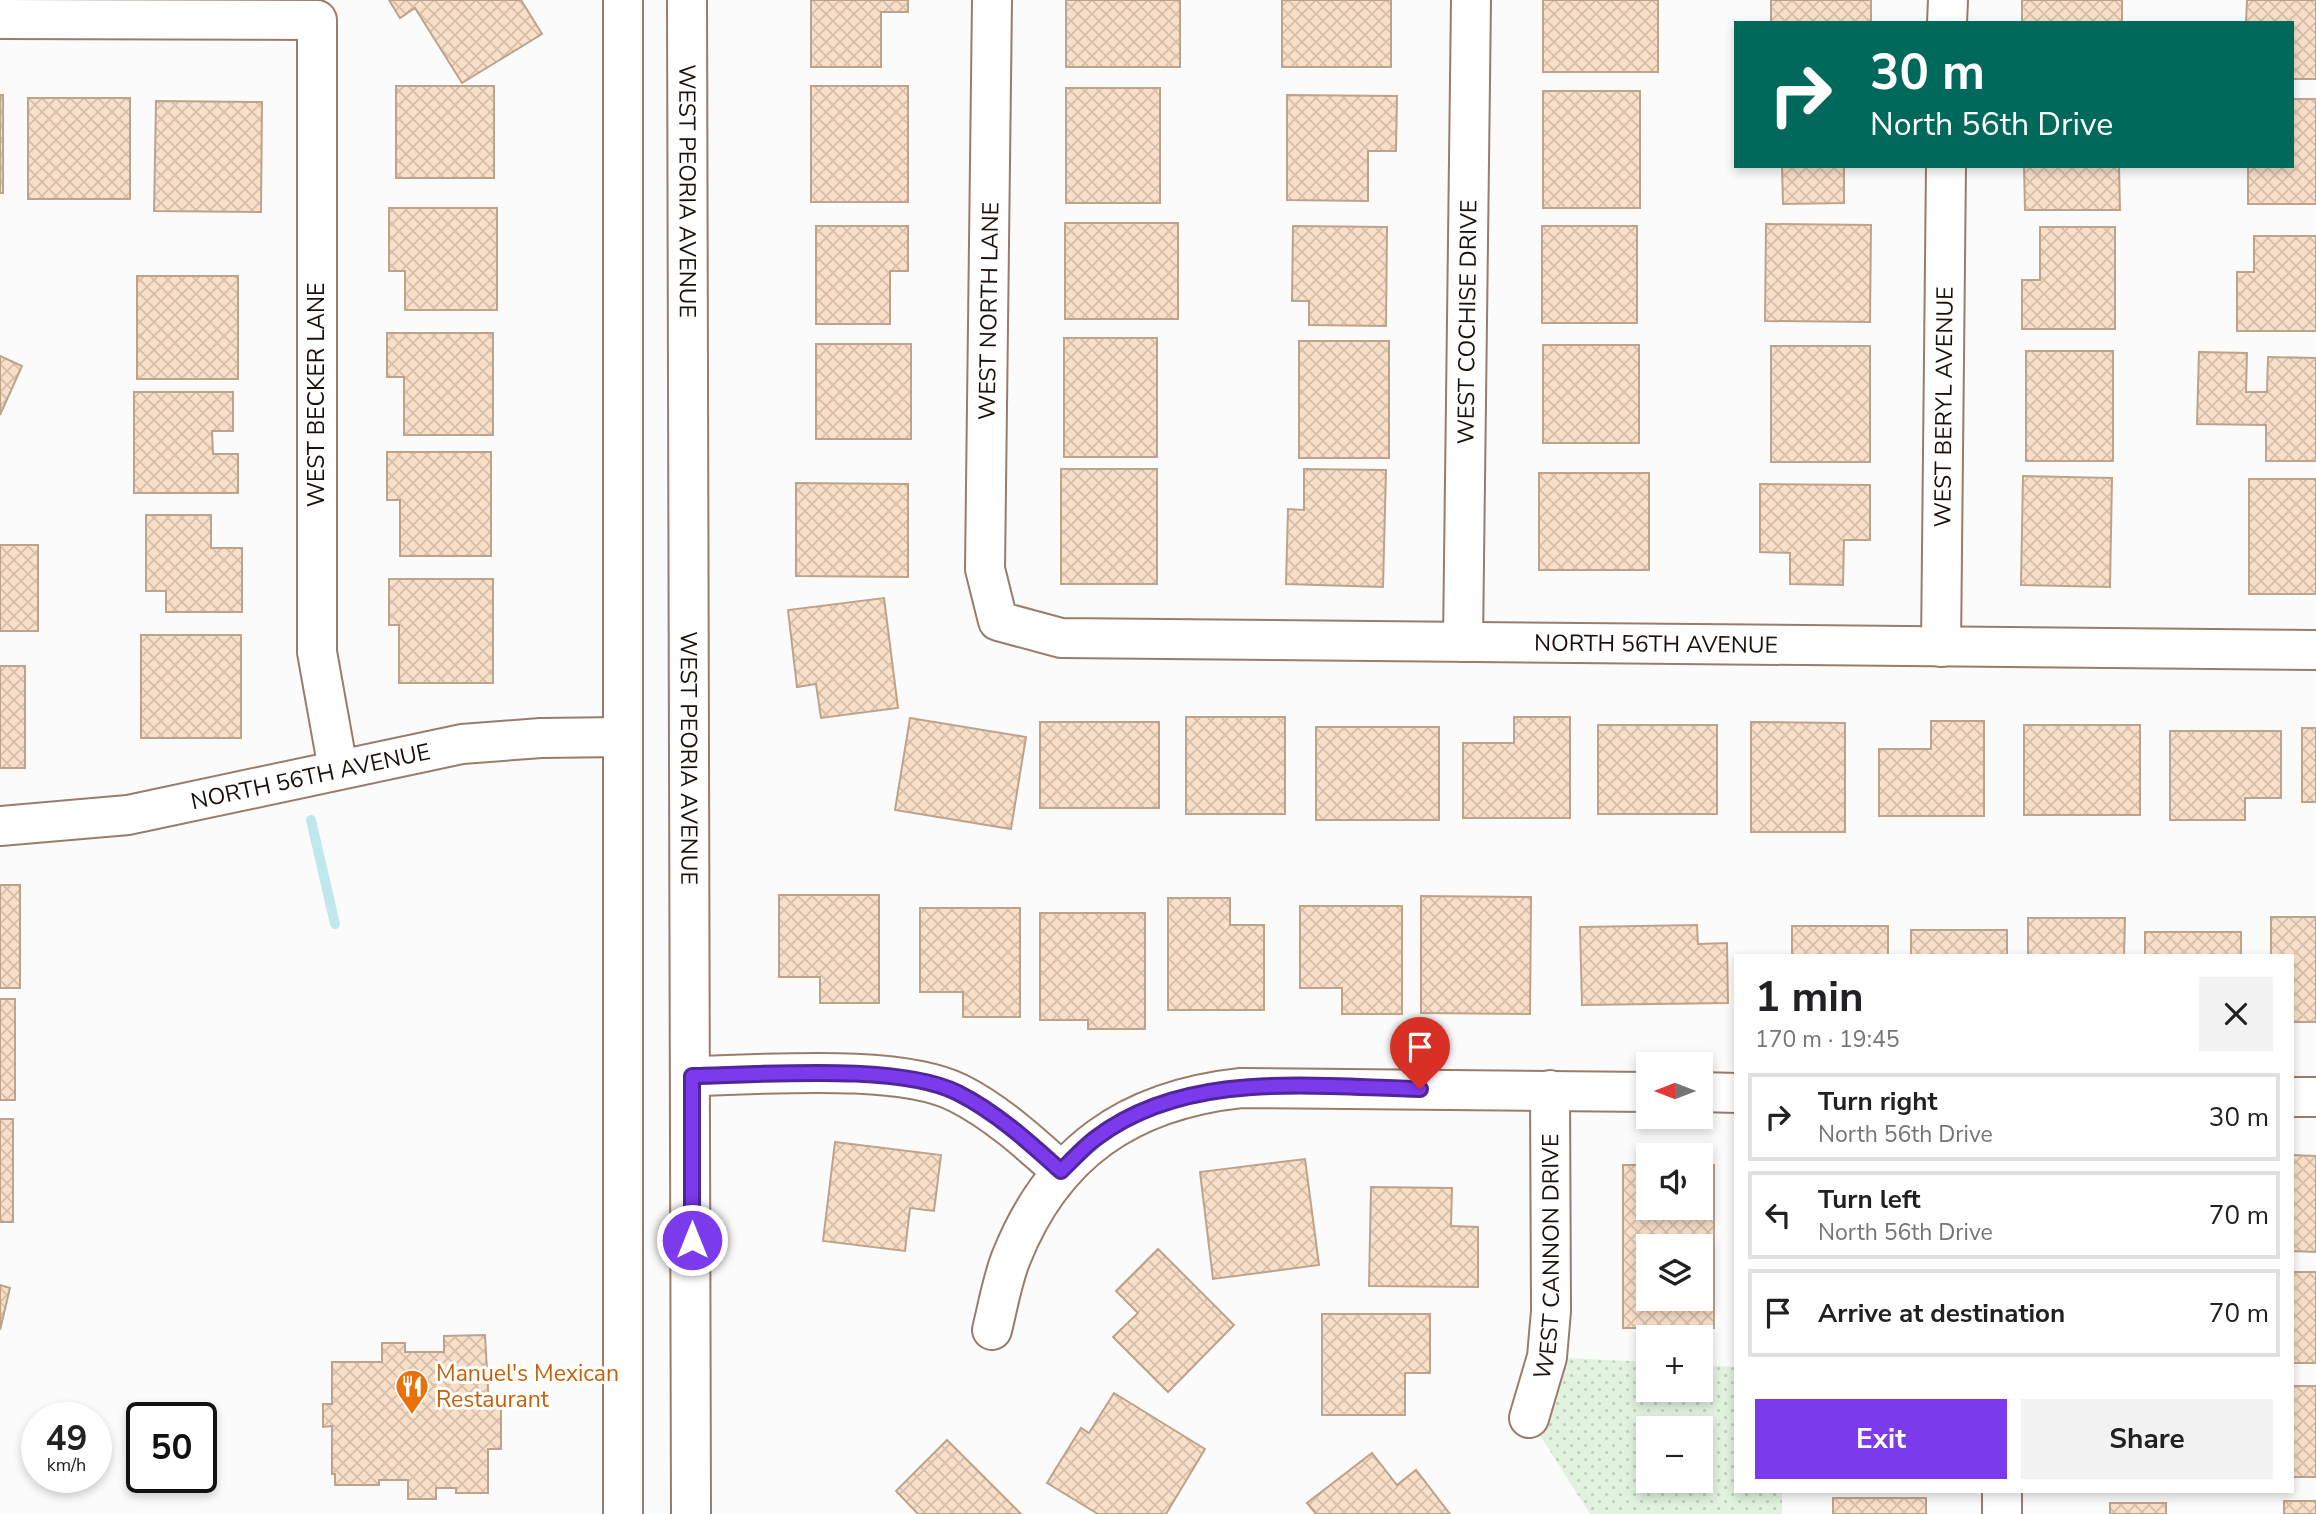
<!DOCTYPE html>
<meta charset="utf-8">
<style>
:root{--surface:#fff;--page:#f2f2f2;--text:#202124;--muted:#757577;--line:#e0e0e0;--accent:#7c3aed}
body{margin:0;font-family:"Nunito Sans",sans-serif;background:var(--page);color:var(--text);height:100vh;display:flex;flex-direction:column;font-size:26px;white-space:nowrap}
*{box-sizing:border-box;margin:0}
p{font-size:23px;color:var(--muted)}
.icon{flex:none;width:38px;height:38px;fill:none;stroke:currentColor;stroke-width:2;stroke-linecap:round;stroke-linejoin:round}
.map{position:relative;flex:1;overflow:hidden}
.sheet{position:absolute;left:1734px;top:954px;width:560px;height:539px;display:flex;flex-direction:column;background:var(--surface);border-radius:0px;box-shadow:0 4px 10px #0003}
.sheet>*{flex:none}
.guide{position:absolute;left:1734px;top:21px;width:560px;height:147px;border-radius:0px;box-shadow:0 4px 10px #0003;background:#00695c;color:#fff;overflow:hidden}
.needle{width:46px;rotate:270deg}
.controls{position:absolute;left:1636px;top:1052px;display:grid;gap:14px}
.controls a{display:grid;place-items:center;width:77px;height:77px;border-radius:0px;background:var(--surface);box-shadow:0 4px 10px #0003;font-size:35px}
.speed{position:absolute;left:21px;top:1402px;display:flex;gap:14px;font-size:35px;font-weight:700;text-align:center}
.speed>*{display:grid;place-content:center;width:91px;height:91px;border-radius:50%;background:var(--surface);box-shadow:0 4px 10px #0003;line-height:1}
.speed small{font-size:18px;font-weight:400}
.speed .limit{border:4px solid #111;border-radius:10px;background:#fff;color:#111}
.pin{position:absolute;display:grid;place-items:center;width:60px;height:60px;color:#fff;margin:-72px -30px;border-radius:50% 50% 50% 0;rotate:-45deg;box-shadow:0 0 7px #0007}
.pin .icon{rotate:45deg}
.me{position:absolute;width:77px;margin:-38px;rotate:0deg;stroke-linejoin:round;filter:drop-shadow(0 0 5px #0008)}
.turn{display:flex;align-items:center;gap:24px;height:147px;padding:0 21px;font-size:32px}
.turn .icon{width:91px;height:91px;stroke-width:2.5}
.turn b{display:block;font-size:49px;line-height:60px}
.round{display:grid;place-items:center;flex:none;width:74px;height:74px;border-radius:0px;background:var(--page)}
.head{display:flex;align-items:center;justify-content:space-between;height:119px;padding:0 21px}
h1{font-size:42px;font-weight:700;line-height:52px}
.button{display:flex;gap:14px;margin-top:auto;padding:14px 21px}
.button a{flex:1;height:80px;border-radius:0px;background:var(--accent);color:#fff;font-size:28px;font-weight:700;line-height:80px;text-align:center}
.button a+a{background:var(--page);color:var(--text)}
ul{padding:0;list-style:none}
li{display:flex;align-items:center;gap:21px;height:88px;margin:0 14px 10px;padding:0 7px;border:4px solid var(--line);border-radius:0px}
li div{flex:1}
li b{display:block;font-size:26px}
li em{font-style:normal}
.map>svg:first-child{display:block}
.grass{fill:url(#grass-dots);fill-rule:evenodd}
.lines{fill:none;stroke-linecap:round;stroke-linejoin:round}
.stream{stroke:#c0e8ec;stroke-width:10}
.building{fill:url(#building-cross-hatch);stroke:#bea38b;stroke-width:2;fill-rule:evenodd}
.minor-casing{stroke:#9a7c6a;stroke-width:42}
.major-casing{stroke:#9a7c6a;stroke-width:42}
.minor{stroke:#fff;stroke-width:38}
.major{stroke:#fff;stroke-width:38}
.route-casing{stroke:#51269a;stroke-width:18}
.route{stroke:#7c3aed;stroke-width:12}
.labels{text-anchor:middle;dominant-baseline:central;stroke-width:6;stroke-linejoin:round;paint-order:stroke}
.street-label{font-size:23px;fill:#1c110a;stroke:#fff}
.food-label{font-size:23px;fill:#c56008;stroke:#fff;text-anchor:start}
</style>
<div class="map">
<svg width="2316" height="1514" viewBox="0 0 2316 1514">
<defs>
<pattern id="grass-dots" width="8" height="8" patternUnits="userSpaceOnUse" patternTransform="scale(1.75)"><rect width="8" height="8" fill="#e1f3df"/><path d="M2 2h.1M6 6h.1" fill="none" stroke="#c0cfbe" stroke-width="1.8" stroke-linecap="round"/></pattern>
<pattern id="building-cross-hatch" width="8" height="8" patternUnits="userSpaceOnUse" patternTransform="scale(1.75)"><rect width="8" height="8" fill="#f9dfc8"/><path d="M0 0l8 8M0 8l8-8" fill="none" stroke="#d5beaa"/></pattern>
</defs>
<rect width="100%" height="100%" fill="#fbfbfb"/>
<!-- grass -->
<path class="grass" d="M 1547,1357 L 1648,1362 L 1648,1390 L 1701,1390 L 1701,1365 L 1736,1367 L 1736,1491 L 1782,1491 L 1782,1514 L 1590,1514 L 1529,1418 ZM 1648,1428 L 1701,1428 L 1701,1480 L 1648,1480 Z"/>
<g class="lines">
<!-- stream -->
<path class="stream" d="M 311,820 L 335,924"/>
</g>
<!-- building -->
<g class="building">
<path d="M 389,0 L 521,0 L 542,34 L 462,83 L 415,8 L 400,18 Z"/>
<path d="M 811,0 L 908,0 L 908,12 L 881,12 L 881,67 L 811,67 Z"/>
<rect x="1066" y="0" width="114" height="67"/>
<rect x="1282" y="0" width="109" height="67"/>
<rect x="1543" y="0" width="115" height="72"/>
<rect x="1771" y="0" width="100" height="23"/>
<rect x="2022" y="0" width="100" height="23"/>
<path d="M 2247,0 L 2316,0 L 2316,79 L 2292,79 L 2292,23 L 2246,23 Z"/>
<rect x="396" y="86" width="98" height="92"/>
<rect x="811" y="86" width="97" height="116"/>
<rect x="1066" y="88" width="94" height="115"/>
<rect x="1543" y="91" width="97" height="117"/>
<rect x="0" y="95" width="3" height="98"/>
<path d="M 1287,95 L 1397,96 L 1396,151 L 1368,151 L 1368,201 L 1287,200 Z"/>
<rect x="28" y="98" width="102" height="101"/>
<path d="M 2292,99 L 2316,99 L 2316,204 L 2248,204 L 2248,166 L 2292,166 Z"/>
<path d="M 156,101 L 262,102 L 261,212 L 154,211 Z"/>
<path d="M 1782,166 L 1844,166 L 1844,203 L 1783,204 Z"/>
<path d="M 2024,166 L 2119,166 L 2120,210 L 2025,210 Z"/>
<path d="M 389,208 L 497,208 L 497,310 L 405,310 L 405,271 L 389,271 Z"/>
<rect x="1065" y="223" width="113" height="96"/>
<path d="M 1766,224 L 1871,225 L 1870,322 L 1765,321 Z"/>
<path d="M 816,226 L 908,226 L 908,271 L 890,271 L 890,324 L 816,324 Z"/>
<path d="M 1293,226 L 1387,227 L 1386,326 L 1309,325 L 1309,301 L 1292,301 Z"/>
<rect x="1542" y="226" width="95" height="97"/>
<path d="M 2040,227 L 2115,227 L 2115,329 L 2022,329 L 2022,280 L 2040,280 Z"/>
<path d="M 2254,236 L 2316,236 L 2316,331 L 2237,331 L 2237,272 L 2254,272 Z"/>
<rect x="137" y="276" width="101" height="103"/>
<path d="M 387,333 L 493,333 L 493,435 L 404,435 L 404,377 L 387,377 Z"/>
<rect x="1064" y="338" width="93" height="119"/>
<rect x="1299" y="341" width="90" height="117"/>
<rect x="816" y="344" width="95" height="95"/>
<rect x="1543" y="345" width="96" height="98"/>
<rect x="1771" y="346" width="99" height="116"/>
<rect x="2026" y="351" width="87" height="110"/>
<path d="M 2199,352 L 2247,353 L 2246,392 L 2267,392 L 2268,357 L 2316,358 L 2316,461 L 2266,461 L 2266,425 L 2197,424 Z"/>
<path d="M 0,356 L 22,366 L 0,415 Z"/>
<path d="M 134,392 L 233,392 L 233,431 L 212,431 L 213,454 L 238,454 L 238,493 L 134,493 Z"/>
<path d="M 387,452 L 491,452 L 491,556 L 400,556 L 400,500 L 387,500 Z"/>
<rect x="1061" y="469" width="96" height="115"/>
<path d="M 1304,469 L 1386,470 L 1383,587 L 1286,584 L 1288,509 L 1304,510 Z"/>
<rect x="1539" y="473" width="110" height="97"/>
<path d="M 2023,476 L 2112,478 L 2110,587 L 2021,585 Z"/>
<rect x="2249" y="479" width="67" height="115"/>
<path d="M 796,483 L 908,484 L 908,577 L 796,576 Z"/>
<path d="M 1760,484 L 1870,485 L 1870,540 L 1844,540 L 1843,585 L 1790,584 L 1790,553 L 1760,552 Z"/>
<path d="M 146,515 L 211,515 L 211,548 L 242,548 L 242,612 L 166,612 L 166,591 L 146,591 Z"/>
<rect x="0" y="545" width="38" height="86"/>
<path d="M 389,579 L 493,579 L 493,683 L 399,683 L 399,625 L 389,625 Z"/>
<path d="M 884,598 L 898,708 L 821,718 L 816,684 L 797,687 L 788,610 Z"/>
<rect x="141" y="635" width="100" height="103"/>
<rect x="0" y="666" width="25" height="102"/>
<rect x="1186" y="717" width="99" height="97"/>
<path d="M 1514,717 L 1570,717 L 1570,818 L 1463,818 L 1463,743 L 1514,743 Z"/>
<path d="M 910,718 L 1026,737 L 1011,829 L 895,810 Z"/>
<path d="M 1931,721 L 1984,721 L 1984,816 L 1879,816 L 1879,749 L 1931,749 Z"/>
<rect x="1040" y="722" width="119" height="86"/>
<path d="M 1751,722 L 1845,723 L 1845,832 L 1751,832 Z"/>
<rect x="1598" y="725" width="119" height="89"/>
<rect x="2024" y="725" width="116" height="90"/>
<rect x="1316" y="727" width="123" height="93"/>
<rect x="2302" y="728" width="14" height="74"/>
<path d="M 2170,731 L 2281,731 L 2281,798 L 2245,798 L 2245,820 L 2170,820 Z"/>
<rect x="0" y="885" width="20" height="103"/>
<path d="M 779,895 L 879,895 L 879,1003 L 820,1003 L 820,977 L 779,977 Z"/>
<path d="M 1421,896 L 1531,897 L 1530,1014 L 1421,1013 Z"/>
<path d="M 1168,898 L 1230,898 L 1230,925 L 1264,925 L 1264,1010 L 1168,1010 Z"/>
<path d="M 1300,906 L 1402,906 L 1402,1014 L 1342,1014 L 1342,988 L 1300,988 Z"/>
<path d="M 920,908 L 1020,908 L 1020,1017 L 963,1017 L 963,992 L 920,992 Z"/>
<path d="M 1040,913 L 1145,913 L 1145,1029 L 1088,1029 L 1088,1020 L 1040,1020 Z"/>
<path d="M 2271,917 L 2316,917 L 2316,1022 L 2292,1022 L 2292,956 L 2271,956 Z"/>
<path d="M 2028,918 L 2125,918 L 2124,956 L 2028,956 Z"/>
<path d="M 1697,925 L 1698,944 L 1727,943 L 1728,1003 L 1582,1005 L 1580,927 Z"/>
<rect x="1792" y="926" width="96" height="30"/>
<rect x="1911" y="930" width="96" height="26"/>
<rect x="2145" y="932" width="96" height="24"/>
<rect x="0" y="999" width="15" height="101"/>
<rect x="0" y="1119" width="13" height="103"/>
<path d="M 835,1142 L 941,1155 L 934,1211 L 910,1208 L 905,1251 L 823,1241 Z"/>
<path d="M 2292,1155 L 2316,1156 L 2316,1252 L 2292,1251 Z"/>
<path d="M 1305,1159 L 1319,1265 L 1213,1279 L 1200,1172 Z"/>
<path d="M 1623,1165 L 1648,1165 L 1648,1208 L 1701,1208 L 1701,1165 L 1714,1165 L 1714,1328 L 1623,1328 ZM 1648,1246 L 1701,1246 L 1701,1298 L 1648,1298 Z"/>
<path d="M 1371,1187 L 1452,1188 L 1451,1226 L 1478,1227 L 1478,1287 L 1369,1286 Z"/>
<path d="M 1158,1249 L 1234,1325 L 1168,1392 L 1113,1337 L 1138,1313 L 1116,1291 Z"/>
<rect x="2292" y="1272" width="24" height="91"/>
<path d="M 0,1285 L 10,1288 L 0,1330 Z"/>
<path d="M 1322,1314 L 1430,1314 L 1430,1373 L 1405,1373 L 1405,1415 L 1322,1415 Z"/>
<path d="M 485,1335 L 489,1406 L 501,1406 L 501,1449 L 488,1449 L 488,1493 L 456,1493 L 456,1488 L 436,1488 L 436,1499 L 408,1499 L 408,1480 L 379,1480 L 379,1485 L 335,1485 L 335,1474 L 332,1474 L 332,1426 L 323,1427 L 323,1404 L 332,1404 L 332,1362 L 382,1362 L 382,1343 L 405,1343 L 405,1352 L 444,1352 L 444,1336 Z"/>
<rect x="2292" y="1386" width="24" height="91"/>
<path d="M 1114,1393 L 1205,1449 L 1166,1514 L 1098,1514 L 1047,1483 L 1081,1428 L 1089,1433 Z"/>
<path d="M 947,1440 L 1021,1514 L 918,1514 L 896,1491 Z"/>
<path d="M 1372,1453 L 1397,1485 L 1416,1470 L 1450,1514 L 1316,1514 L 1307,1503 Z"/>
<rect x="1833" y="1498" width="93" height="16"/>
<rect x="2284" y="1501" width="32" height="13"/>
<rect x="2110" y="1503" width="56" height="11"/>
</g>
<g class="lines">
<defs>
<g id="minor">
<path id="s1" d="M 992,0 L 985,569 L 998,621 L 1061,638 L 2316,650"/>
<path d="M 0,19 L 317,20 L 317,652 L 338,769"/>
<path d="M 1947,23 L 1948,0"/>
<path id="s2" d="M 1463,642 L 1471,0"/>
<path id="s3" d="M 1941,647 L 1946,166"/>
<path id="s4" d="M 0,826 L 128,815 L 462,744 L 541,738 L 622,737"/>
<path d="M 692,1076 C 761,1075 899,1063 958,1093 C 996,1112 1030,1143 1061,1171"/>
<path d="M 1701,1092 L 1736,1093"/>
<path d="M 2292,1097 L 2316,1097"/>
<path d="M 992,1330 C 998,1306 1002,1281 1011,1258 C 1053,1152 1129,1100 1241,1088 L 1648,1092"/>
<path id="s5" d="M 1529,1418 L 1547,1357 L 1551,1311 L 1550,1090"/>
<path d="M 2002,1491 L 2002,1514"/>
</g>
<g id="major">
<path id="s6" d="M 687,0 L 691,1514"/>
<path d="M 623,1514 L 623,0"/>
</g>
</defs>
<!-- minor casing -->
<use href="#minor" class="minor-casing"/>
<!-- major casing -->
<use href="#major" class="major-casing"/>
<!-- minor -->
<use href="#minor" class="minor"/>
<!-- major -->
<use href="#major" class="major"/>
</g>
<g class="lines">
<defs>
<path id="route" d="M 692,1240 L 692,1076 C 761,1075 899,1063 958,1093 C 996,1112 1030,1143 1061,1171 C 1072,1160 1084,1147 1096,1138 C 1187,1069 1315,1087 1420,1089"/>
</defs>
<!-- route casing -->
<use href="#route" class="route-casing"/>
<!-- route -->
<use href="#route" class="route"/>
</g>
<!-- icons -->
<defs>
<symbol id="restaurant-pin" viewBox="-11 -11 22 30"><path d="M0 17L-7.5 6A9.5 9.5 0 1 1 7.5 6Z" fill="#e8710a" stroke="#fff"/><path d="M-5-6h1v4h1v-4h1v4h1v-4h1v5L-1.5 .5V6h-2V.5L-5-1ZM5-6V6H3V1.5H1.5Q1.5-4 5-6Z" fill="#fff"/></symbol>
</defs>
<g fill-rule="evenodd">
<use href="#restaurant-pin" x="393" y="1367" width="38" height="52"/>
</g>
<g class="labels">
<!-- street labels -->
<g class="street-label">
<text stroke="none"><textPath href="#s6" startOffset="191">WEST PEORIA AVENUE</textPath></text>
<text transform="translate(989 311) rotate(-89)">WEST NORTH LANE</text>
<text stroke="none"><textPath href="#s2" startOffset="320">WEST COCHISE DRIVE</textPath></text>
<text transform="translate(316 395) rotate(-90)">WEST BECKER LANE</text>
<text stroke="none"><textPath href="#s3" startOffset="240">WEST BERYL AVENUE</textPath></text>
<text stroke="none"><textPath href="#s1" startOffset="1283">NORTH 56TH AVENUE</textPath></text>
<text stroke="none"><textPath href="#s6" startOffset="758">WEST PEORIA AVENUE</textPath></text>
<text stroke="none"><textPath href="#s4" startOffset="315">NORTH 56TH AVENUE</textPath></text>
<text stroke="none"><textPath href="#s5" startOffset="164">WEST CANNON DRIVE</textPath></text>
</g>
<!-- food labels -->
<g class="food-label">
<text x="436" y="1373">Manuel's Mexican<tspan x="436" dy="26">Restaurant</tspan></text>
</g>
</g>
</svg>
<div class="controls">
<a><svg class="needle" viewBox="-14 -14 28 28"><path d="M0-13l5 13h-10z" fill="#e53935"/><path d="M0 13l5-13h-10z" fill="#757577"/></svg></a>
<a><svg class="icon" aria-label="sound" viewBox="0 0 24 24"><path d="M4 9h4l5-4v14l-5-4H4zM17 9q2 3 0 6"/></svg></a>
<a><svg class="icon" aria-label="layers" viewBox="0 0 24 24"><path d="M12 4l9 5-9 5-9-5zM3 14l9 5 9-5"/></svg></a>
<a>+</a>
<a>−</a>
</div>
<div class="speed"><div>49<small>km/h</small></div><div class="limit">50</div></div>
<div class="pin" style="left:1420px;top:1089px;background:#d93025"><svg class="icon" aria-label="arrive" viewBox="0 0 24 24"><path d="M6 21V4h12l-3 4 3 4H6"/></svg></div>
<svg class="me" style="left:692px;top:1240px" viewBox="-20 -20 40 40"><circle r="17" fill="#7c3aed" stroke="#fff" stroke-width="3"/><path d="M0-11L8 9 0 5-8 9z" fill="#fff"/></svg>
<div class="guide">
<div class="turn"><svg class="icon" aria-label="right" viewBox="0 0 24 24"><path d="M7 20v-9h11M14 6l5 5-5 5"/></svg><div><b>30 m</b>North 56th Drive</div></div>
</div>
<section class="sheet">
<div class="head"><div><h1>1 min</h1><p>170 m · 19:45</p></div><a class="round"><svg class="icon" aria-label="close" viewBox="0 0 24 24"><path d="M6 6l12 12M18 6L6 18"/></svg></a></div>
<ul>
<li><svg class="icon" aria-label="right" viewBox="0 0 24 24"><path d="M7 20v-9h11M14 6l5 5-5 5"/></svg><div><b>Turn right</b><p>North 56th Drive</p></div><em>30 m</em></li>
<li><svg class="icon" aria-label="left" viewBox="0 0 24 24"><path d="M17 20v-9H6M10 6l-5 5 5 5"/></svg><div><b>Turn left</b><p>North 56th Drive</p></div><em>70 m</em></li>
<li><svg class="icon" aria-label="arrive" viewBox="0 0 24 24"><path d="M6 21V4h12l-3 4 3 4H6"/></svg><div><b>Arrive at destination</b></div><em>70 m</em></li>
</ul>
<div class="button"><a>Exit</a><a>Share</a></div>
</section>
</div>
